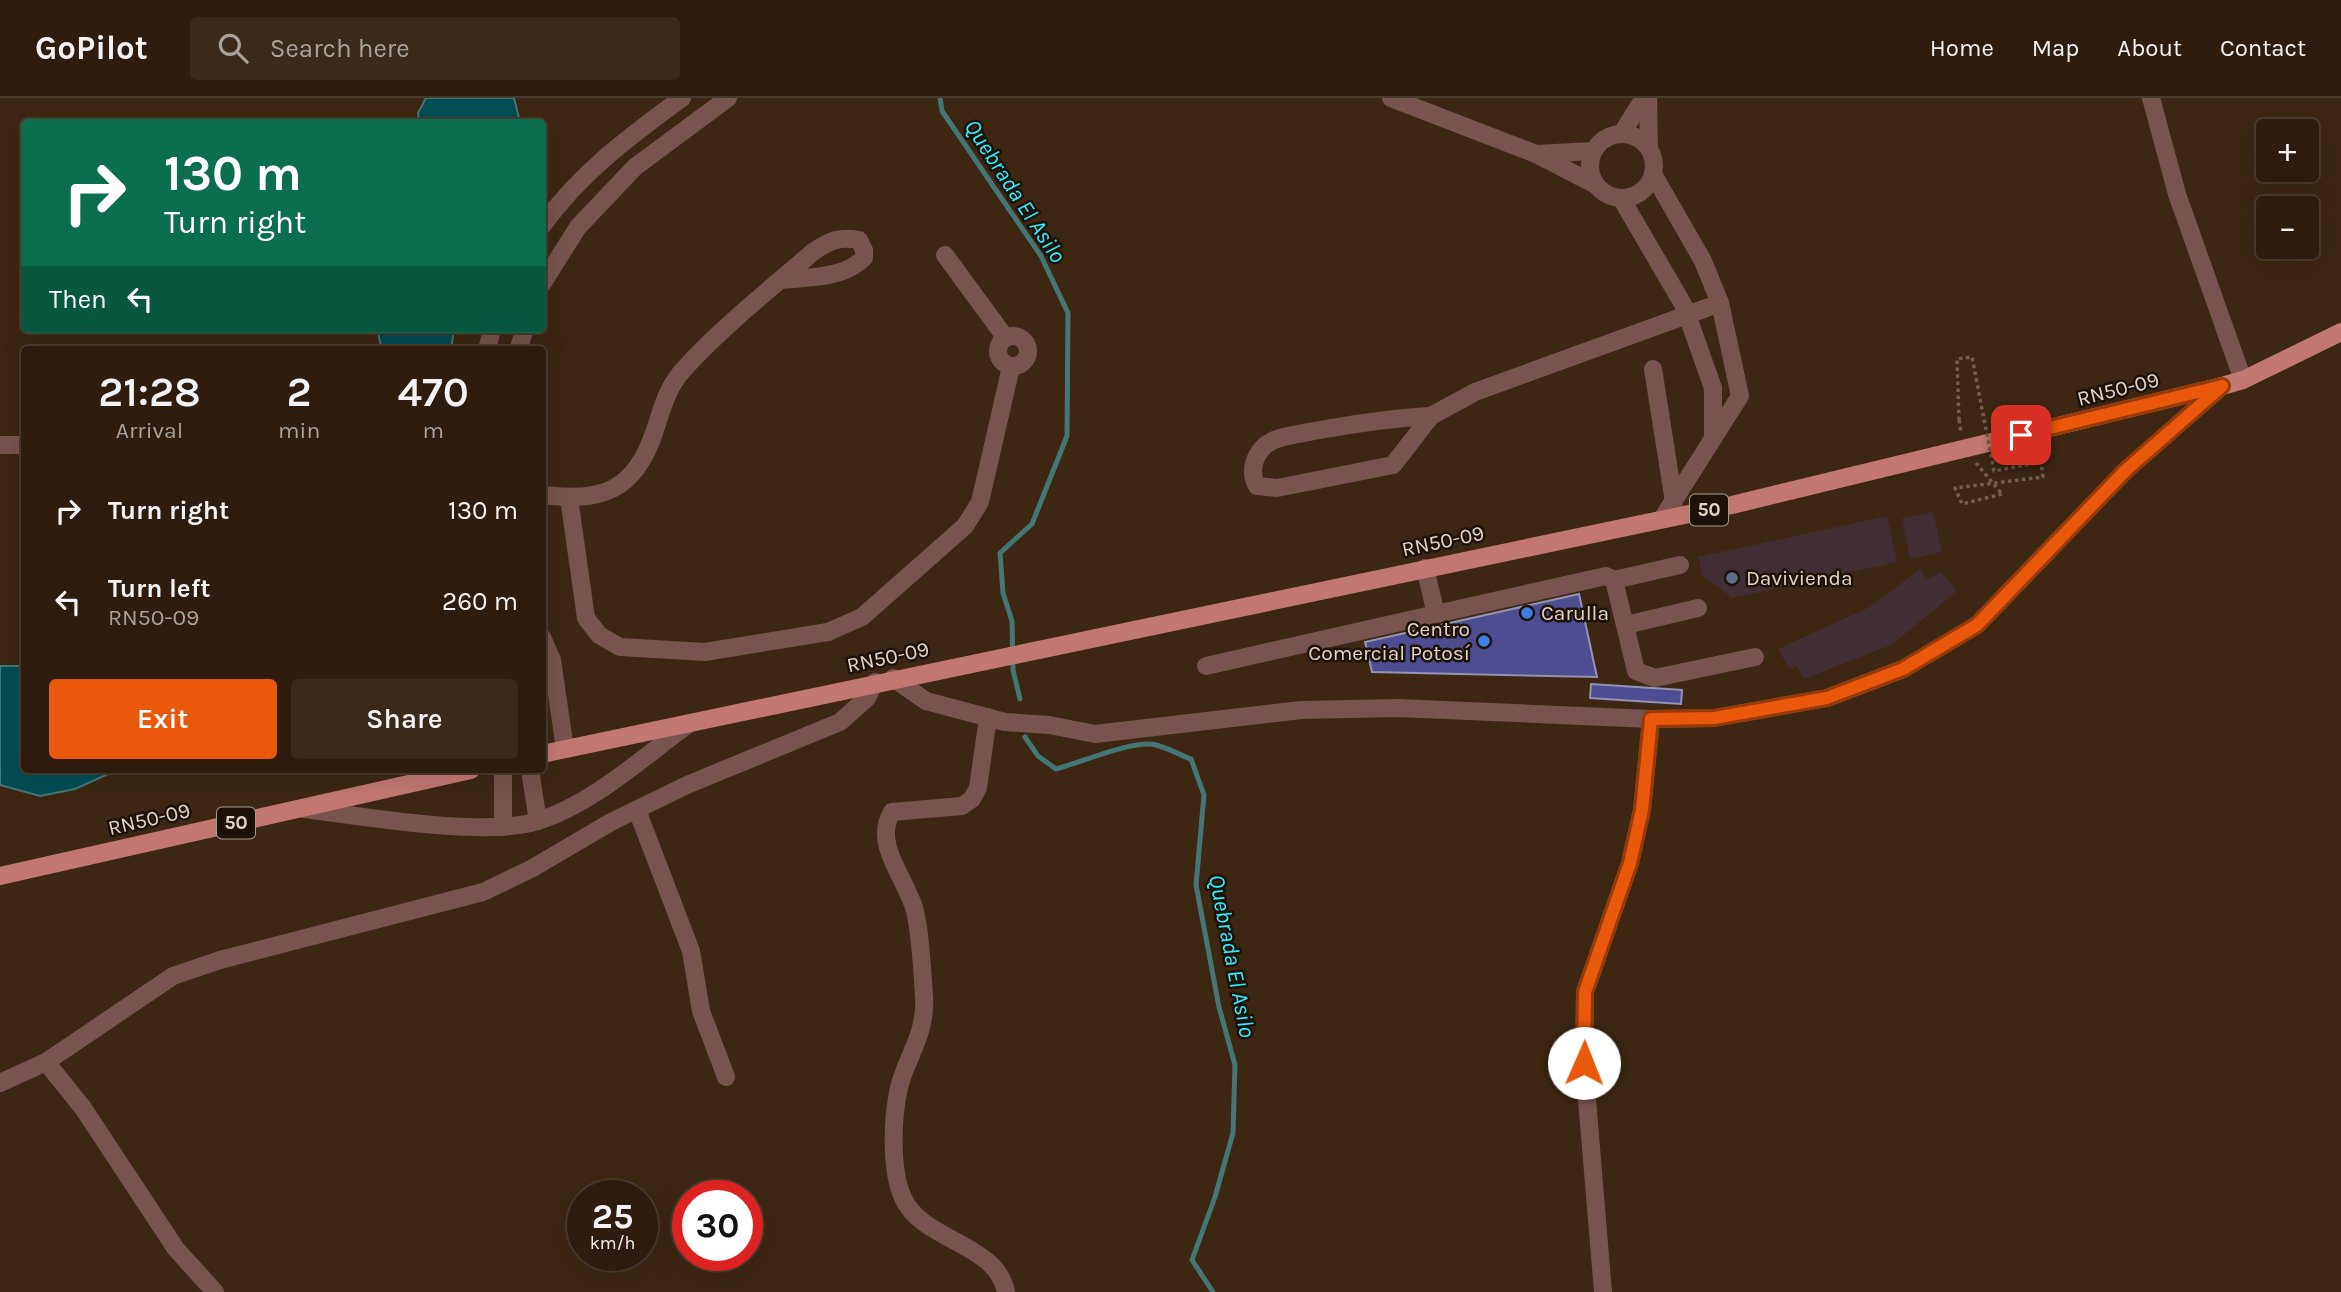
<!DOCTYPE html>
<meta charset="utf-8">
<style>
:root{--surface:#2e1d0e;--page:#3a2a1c;--text:#f1f3f6;--muted:#a7a29e;--line:#493b2e;--accent:#ea580c}
body{margin:0;font-family:Karla,sans-serif;background:var(--page);color:var(--text);height:100vh;display:flex;flex-direction:column;font-size:26px;white-space:nowrap}
*{box-sizing:border-box;margin:0}
p{font-size:23px;color:var(--muted)}
.icon{flex:none;width:38px;height:38px;fill:none;stroke:currentColor;stroke-width:2;stroke-linecap:round;stroke-linejoin:round}
.map{position:relative;flex:1;overflow:hidden}
.details{position:absolute;left:21px;top:248px;width:525px;height:427px;display:flex;flex-direction:column;background:var(--surface);border-radius:7px;box-shadow:0 7px 28px #0002,0 0 0 2px var(--line)}
.details>*{flex:none}
.top-card{position:absolute;left:21px;top:21px;width:525px;height:214px;border-radius:7px;box-shadow:0 7px 28px #0002,0 0 0 2px var(--line);background:#0b6e4f;color:#fff;overflow:hidden}
.tools{position:absolute;left:2256px;top:21px;display:grid;gap:14px}
.tools a{display:grid;place-items:center;width:63px;height:63px;border-radius:7px;background:var(--surface);box-shadow:0 7px 28px #0002,0 0 0 2px var(--line);font-size:35px}
.speed{position:absolute;left:567px;top:1082px;display:flex;gap:14px;font-size:35px;font-weight:700;text-align:center}
.speed>*{display:grid;place-content:center;width:91px;height:91px;border-radius:50%;background:var(--surface);box-shadow:0 7px 28px #0002,0 0 0 2px var(--line);line-height:1}
.speed small{font-size:18px;font-weight:400}
.speed .limit{border:10px solid #d22;background:#fff;color:#111}
.pin{position:absolute;display:grid;place-items:center;width:60px;height:60px;color:#fff;margin:-30px;border-radius:14px;box-shadow:0 4px 10px #0006}
.me{position:absolute;width:77px;margin:-38px;rotate:1deg;stroke-linejoin:round;filter:drop-shadow(0 0 5px #0008)}
.turn{display:flex;align-items:center;gap:24px;height:147px;padding:0 28px;font-size:32px}
.turn .icon{width:91px;height:91px;stroke-width:2.5}
.turn b{display:block;font-size:49px;line-height:60px}
.then{display:flex;align-items:center;height:66px;padding:0 28px;background:#0003;gap:14px;font-size:26px}
.eta{display:flex;justify-content:space-evenly;align-items:center;height:119px;text-align:center}
.eta b{font-size:42px;font-weight:600;line-height:49px}
.action{display:flex;gap:14px;margin-top:auto;padding:14px 28px}
.action a{flex:1;height:80px;border-radius:7px;background:var(--accent);color:#fff;font-size:28px;font-weight:600;line-height:80px;text-align:center}
.action a+a{background:var(--page);color:var(--text)}
ul{padding:0;list-style:none}
li{display:flex;align-items:center;gap:21px;height:91px;padding:0 28px}
li div{flex:1}
li b{display:block;font-size:26px}
li em{font-style:normal}
header{display:flex;align-items:center;gap:42px;box-sizing:border-box;height:98px;padding:0 35px;background:var(--surface);border-bottom:2px solid var(--line)}
header strong{font-size:33px}
nav{display:flex;gap:38px;margin-inline-start:auto;font-size:24px}
.search{width:490px;height:63px;background:var(--page);display:flex;align-items:center;gap:18px;box-sizing:border-box;padding:0 24px;border-radius:7px;color:var(--muted);font-size:26px}
.map>svg:first-child{display:block}
.commercial{fill:#412e34}
.water{fill:#004e54;stroke:#447676;stroke-width:2}
.lines{fill:none;stroke-linecap:round;stroke-linejoin:round}
.stream{stroke:#447676;stroke-width:5}
.building{fill:#4e4d92;stroke:#9294b5;stroke-width:2}
.path{stroke:#715e4b;stroke-width:3.5;stroke-dasharray:3.5 3.5;stroke-linecap:butt}
.minor{stroke:#78534f;stroke-width:18}
.major{stroke:#c27870;stroke-width:18}
.path-bridge{stroke:#715e4b;stroke-width:3.5;stroke-dasharray:3.5 3.5;stroke-linecap:butt}
.route-casing{stroke:#983908;stroke-width:18}
.route{stroke:#ea580c;stroke-width:12}
.service-dot{fill:#5c6f8a;stroke:#1c1209;stroke-width:2.5}
.shop-dot{fill:#3f7fe0;stroke:#1c1209;stroke-width:2.5}
.labels{text-anchor:middle;dominant-baseline:central;stroke-width:5;stroke-linejoin:round;paint-order:stroke}
.shield{fill:#1c1209;stroke:#a79a8e;stroke-width:2}
.shield-label{font-size:19px;font-weight:bold;fill:#e2d4c7}
.street-label{font-size:21px;fill:#e2d4c7;stroke:#1c1209}
.poi-label{font-size:21px;fill:#e2d4c7;stroke:#1c1209;text-anchor:start}
.water-label{font-size:23px;font-style:italic;fill:#31eeff;stroke:#1c1209}
</style>
<header>
<strong>GoPilot</strong>
<div class="search"><svg class="icon" aria-label="search" viewBox="0 0 24 24"><circle cx="10" cy="10" r="6"/><path d="M15 15l6 6"/></svg>Search here</div>
<nav><a>Home</a><a>Map</a><a>About</a><a>Contact</a></nav>
</header>
<div class="map">
<svg width="2341" height="1194" viewBox="0 0 2341 1194">
<rect width="100%" height="100%" fill="#3d2712"/>
<!-- commercial -->
<g class="commercial">
<path d="M 1933,414 L 1942,454 L 1910,461 L 1902,420 Z"/>
<path d="M 1887,418 L 1897,464 L 1732,500 L 1702,477 L 1698,459 Z"/>
<path d="M 1920,471 L 1927,482 L 1941,474 L 1957,493 L 1891,547 L 1804,581 L 1797,568 L 1789,571 L 1778,551 L 1870,509 Z"/>
</g>
<!-- water -->
<g class="water">
<path d="M 426,0 L 514,0 L 520,24 L 419,24 L 418,15 Z"/>
<path d="M 377,231 L 454,231 L 451,252 L 382,252 Z"/>
<path d="M 0,568 L 24,568 L 24,672 L 117,672 L 75,691 L 40,698 L 0,687 Z"/>
</g>
<g class="lines">
<!-- stream -->
<g class="stream">
<path d="M 940,0 L 942,13 L 1041,158 L 1068,215 L 1067,338 L 1032,426 L 1000,455 L 1003,495 L 1012,523 L 1013,572 L 1020,601"/>
<path d="M 1025,639 L 1038,658 L 1056,671 C 1080,665 1134,641 1156,647 C 1168,650 1180,657 1191,661 L 1204,697 L 1196,787 L 1219,909 L 1235,967 L 1233,1035 L 1215,1099 L 1192,1162 L 1213,1194"/>
</g>
</g>
<!-- building -->
<g class="building">
<path d="M 1579,496 L 1597,579 L 1372,574 L 1365,544 Z"/>
<path d="M 1591,586 L 1682,592 L 1681,606 L 1590,600 Z"/>
</g>
<g class="lines">
<!-- path -->
<g class="path">
<path d="M 1959,322 L 1961,334"/>
<path d="M 1976,365 L 2002,396"/>
</g>
<!-- minor -->
<g class="minor">
<path d="M 1391,0 L 1536,56 L 1596,87"/>
<path d="M 1648,0 L 1649,50"/>
<path d="M 2151,0 L 2177,96 L 2243,282"/>
<path d="M 1622,35 L 1644,0"/>
<circle cx="1622" cy="68" r="32"/>
<path d="M 1536,56 L 1593,53"/>
<path d="M 1653,76 L 1703,163 L 1720,205 L 1740,298 L 1662,421"/>
<path d="M 1621,100 L 1684,208 L 1713,290 L 1713,336"/>
<path d="M 542,128 C 580,75 630,38 682,0"/>
<path d="M 945,157 L 1005,239"/>
<path d="M 542,186 L 578,129 L 635,69 L 728,0"/>
<circle cx="1013" cy="253" r="15"/>
<path d="M 487,252 L 492,231"/>
<path d="M 518,252 L 525,231"/>
<path d="M 1653,271 L 1674,404"/>
<path d="M 1431,318 C 1391,320 1353,326 1314,333 C 1300,336 1284,337 1272,343 C 1255,352 1248,372 1257,388 L 1277,390 L 1393,367 L 1431,318 L 1475,294 L 1720,205"/>
<path d="M 0,347 L 24,347"/>
<path d="M 542,397 C 601,404 634,394 654,335 C 662,312 666,291 683,272 C 722,229 769,192 813,154 C 829,143 839,138 859,142 L 864,152 L 864,160 C 843,181 809,179 781,182"/>
<path d="M 569,400 L 586,520 L 599,537 L 620,549 L 705,554 L 828,534 L 862,519 L 965,428 L 980,404 L 1011,269"/>
<path d="M 1425,470 L 1436,516 L 1606,478 L 1614,482 L 1636,573 L 1655,580 L 1755,559"/>
<path d="M 1614,482 L 1680,467"/>
<path d="M 1626,527 L 1698,510"/>
<path d="M 542,539 L 552,562 L 565,651"/>
<path d="M 1206,568 L 1436,516"/>
<path d="M 893,580 L 926,603 L 1005,624 L 1049,627 L 1095,636 L 1301,612 L 1399,610 L 1651,621 L 1714,620 L 1827,600 L 1903,571 L 1977,527 L 2126,372 L 2222,288"/>
<path d="M 988,619 L 978,690 L 972,701 L 962,708 L 892,714 C 872,746 907,781 915,813 C 921,839 922,871 924,898 C 926,928 915,946 904,974 C 892,1004 889,1069 903,1100 C 922,1143 997,1145 1006,1194"/>
<path d="M 503,672 L 503,729"/>
<path d="M 530,672 L 538,723"/>
<path d="M 304,711 C 362,718 485,740 538,723 C 594,705 643,659 690,625"/>
<path d="M 637,712 L 691,853 L 701,913 L 726,979"/>
<path d="M 46,964 L 83,1010 L 176,1151 L 215,1194"/>
<path d="M 0,985 L 46,964 L 173,878 L 220,862 L 483,794 L 531,771 L 611,724 L 687,687 L 840,624 L 867,600 L 875,584"/>
<path d="M 1603,1194 L 1584,965 L 1585,894 L 1630,765 L 1642,712 L 1651,621"/>
</g>
<!-- major -->
<g class="major">
<path d="M 542,656 L 1732,407 L 2222,288 L 2243,282 L 2341,234"/>
<path d="M 0,778 L 471,672"/>
</g>
<!-- path-bridge -->
<path class="path-bridge" d="M 1959,322 L 1957,261 L 1972,259 L 1994,373 L 2041,364 L 2043,379 L 1955,390 L 1962,406 L 2002,396"/>
</g>
<g class="lines">
<defs>
<path id="route" d="M 1584,965 L 1585,894 L 1630,765 L 1642,712 L 1651,621 L 1714,620 L 1827,600 L 1903,571 L 1977,527 L 2126,372 L 2222,288 L 2021,337"/>
</defs>
<!-- route casing -->
<use href="#route" class="route-casing"/>
<!-- route -->
<use href="#route" class="route"/>
</g>
<!-- markers -->
<circle class="service-dot" cx="1732" cy="480" r="7"/>
<g class="shop-dot">
<circle cx="1527" cy="515" r="7"/>
<circle cx="1484" cy="543" r="7"/>
</g>
<g class="labels">
<!-- shield labels -->
<g class="shield">
<rect x="1690" y="396.5" width="38" height="31" rx="5"/>
<rect x="217" y="709.5" width="38" height="31" rx="5"/>
</g>
<g class="shield-label">
<text x="1709" y="412">50</text>
<text x="236" y="725">50</text>
</g>
<!-- street labels -->
<g class="street-label">
<text transform="translate(2118 291) rotate(-14)">RN50-09</text>
<text transform="translate(1443 443) rotate(-12)">RN50-09</text>
<text transform="translate(888 559) rotate(-12)">RN50-09</text>
<text transform="translate(149 721) rotate(-13)">RN50-09</text>
</g>
<!-- poi labels -->
<g class="poi-label">
<text x="1746" y="480">Davivienda</text>
<text x="1541" y="515">Carulla</text>
<text x="1470" y="531" text-anchor="end">Centro<tspan x="1470" dy="24">Comercial Potosí</tspan></text>
</g>
<!-- water labels -->
<g class="water-label">
<text transform="translate(1015 93) rotate(57)">Quebrada El Asilo</text>
<text transform="translate(1232 858) rotate(79)">Quebrada El Asilo</text>
</g>
</g>
</svg>
<div class="tools">
<a>+</a>
<a>−</a>
</div>
<div class="speed"><div>25<small>km/h</small></div><div class="limit">30</div></div>
<div class="pin" style="left:2021px;top:337px;background:#d93025"><svg class="icon" aria-label="arrive" viewBox="0 0 24 24"><path d="M6 21V4h12l-3 4 3 4H6"/></svg></div>
<svg class="me" style="left:1584px;top:965px" viewBox="-20 -20 40 40"><circle r="19" fill="#fff"/><path d="M0-13L10 11 0 6-10 11z" fill="#ea580c"/></svg>
<div class="top-card">
<div class="turn"><svg class="icon" aria-label="right" viewBox="0 0 24 24"><path d="M7 20v-9h11M14 6l5 5-5 5"/></svg><div><b>130 m</b>Turn right</div></div>
<div class="then">Then<svg class="icon" aria-label="left" viewBox="0 0 24 24"><path d="M17 20v-9H6M10 6l-5 5 5 5"/></svg></div>
</div>
<section class="details">
<div class="eta">
<div><b>21:28</b><p>Arrival</p></div>
<div><b>2</b><p>min</p></div>
<div><b>470</b><p>m</p></div>
</div>
<ul>
<li><svg class="icon" aria-label="right" viewBox="0 0 24 24"><path d="M7 20v-9h11M14 6l5 5-5 5"/></svg><div><b>Turn right</b></div><em>130 m</em></li>
<li><svg class="icon" aria-label="left" viewBox="0 0 24 24"><path d="M17 20v-9H6M10 6l-5 5 5 5"/></svg><div><b>Turn left</b><p>RN50-09</p></div><em>260 m</em></li>
</ul>
<div class="action"><a>Exit</a><a>Share</a></div>
</section>
</div>
